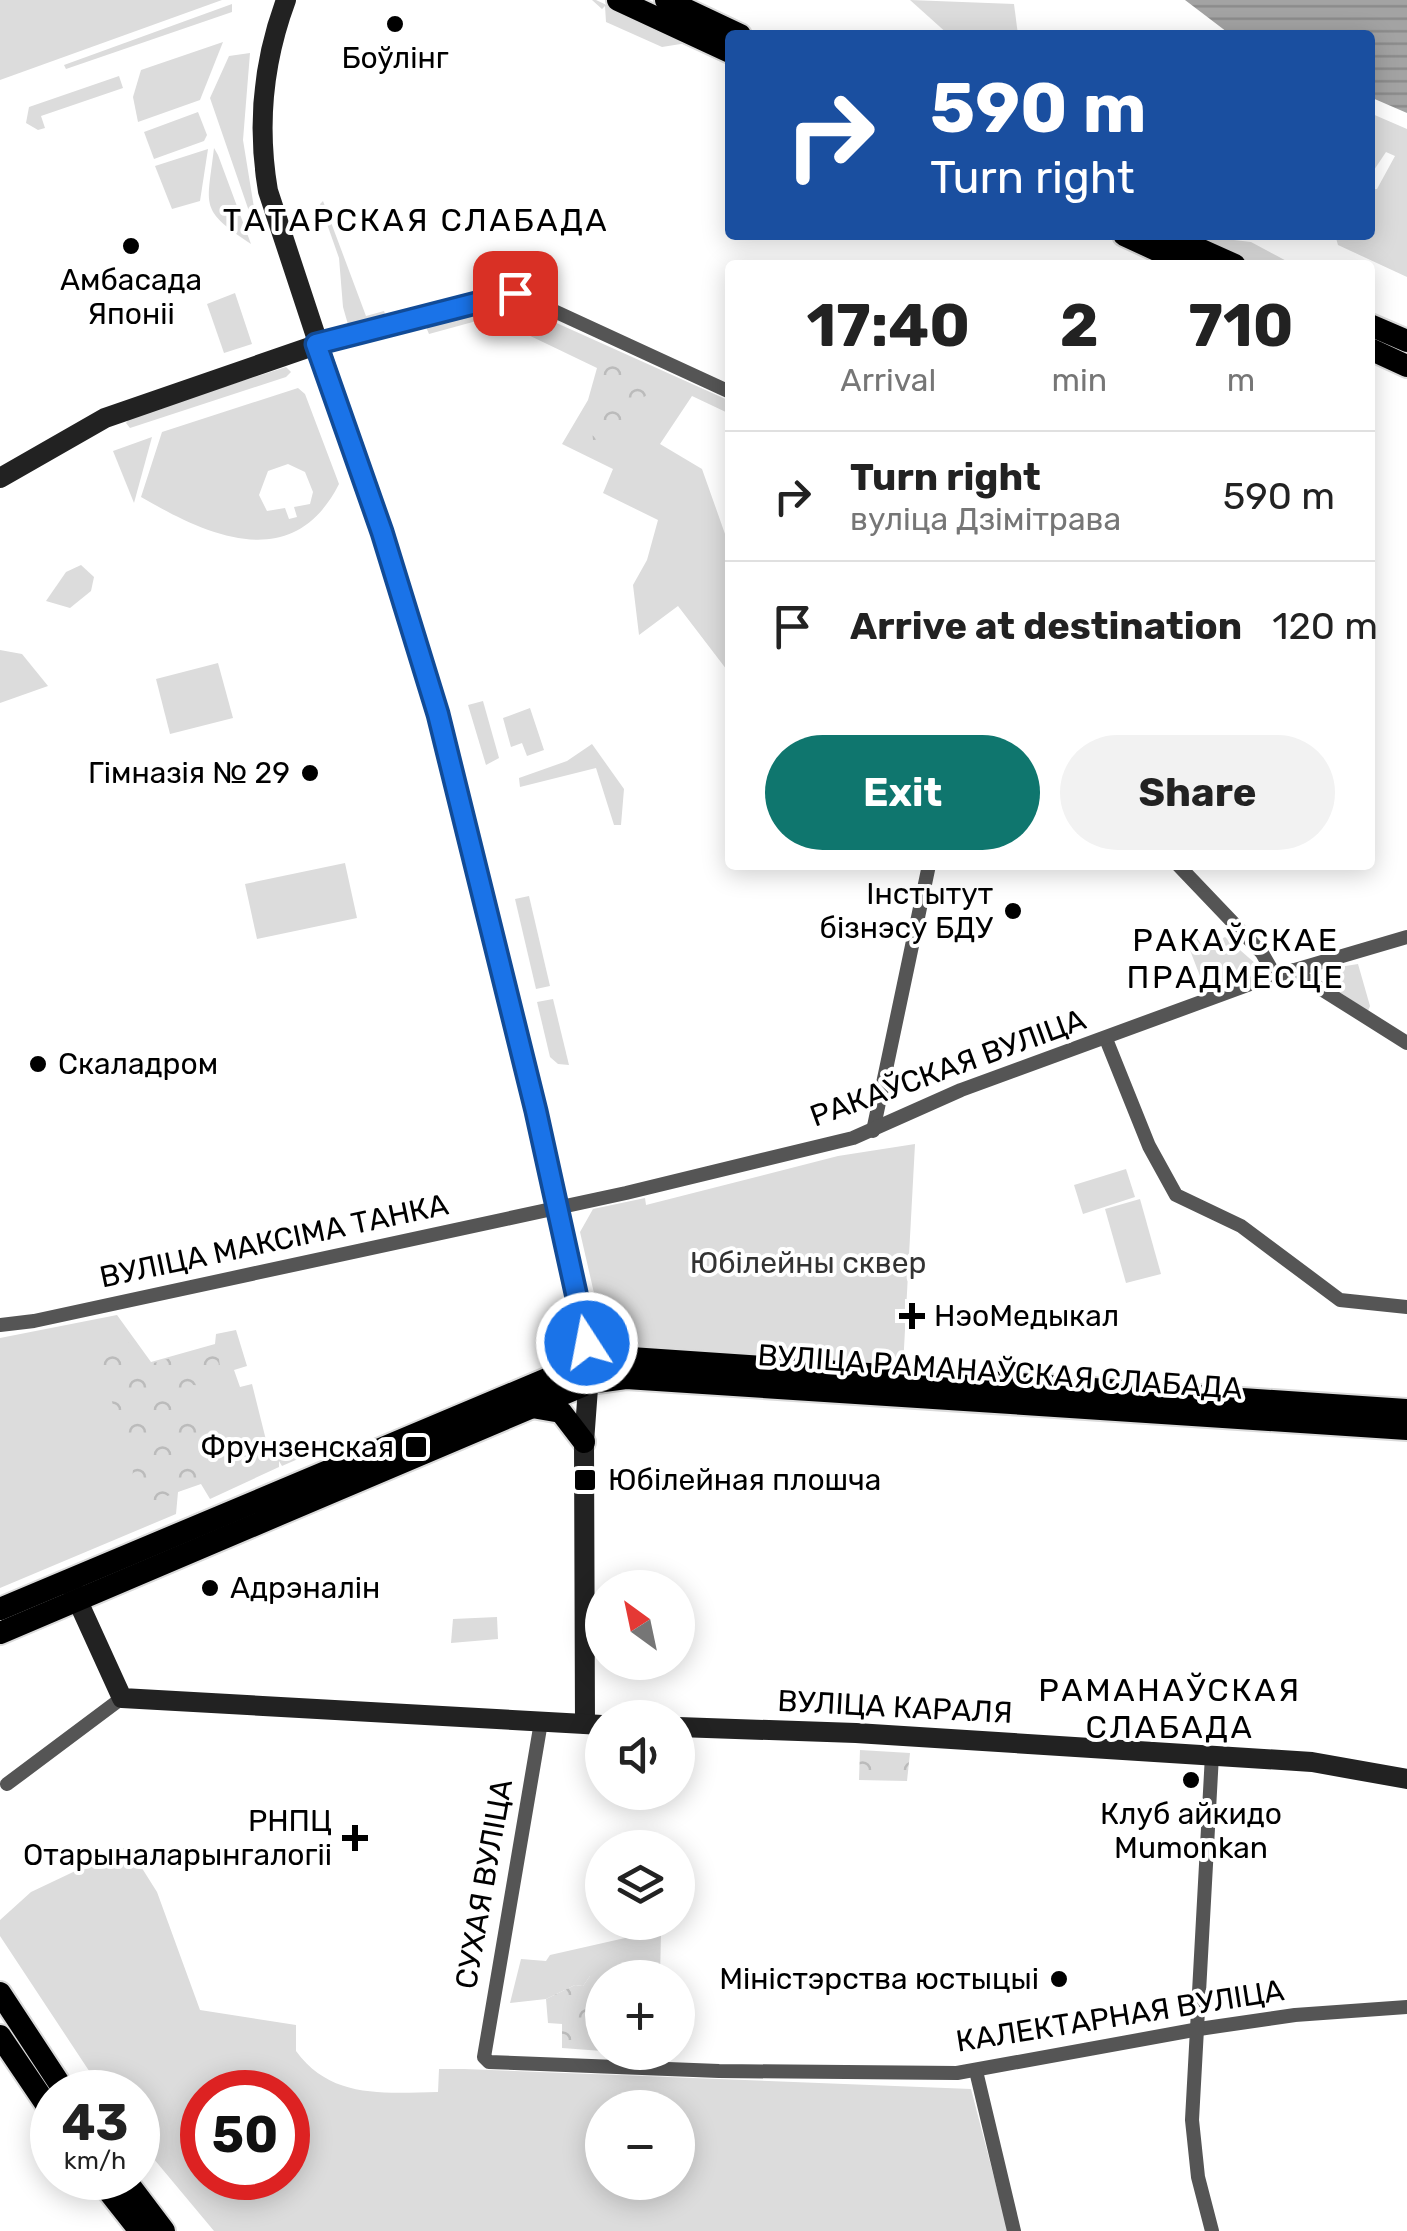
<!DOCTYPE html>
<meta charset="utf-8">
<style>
:root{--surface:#fff;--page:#f2f2f2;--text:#222;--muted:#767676;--line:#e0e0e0;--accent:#0f766e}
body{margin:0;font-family:Rubik,sans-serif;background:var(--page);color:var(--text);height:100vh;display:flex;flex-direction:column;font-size:38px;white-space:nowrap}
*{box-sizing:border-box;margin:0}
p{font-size:32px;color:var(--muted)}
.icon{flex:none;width:55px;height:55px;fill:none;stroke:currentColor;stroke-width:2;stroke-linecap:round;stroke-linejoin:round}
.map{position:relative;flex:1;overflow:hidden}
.panel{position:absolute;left:725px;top:260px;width:650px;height:610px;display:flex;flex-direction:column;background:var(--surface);border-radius:10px;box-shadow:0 5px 25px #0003}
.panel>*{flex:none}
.hud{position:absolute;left:725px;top:30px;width:650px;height:210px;border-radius:10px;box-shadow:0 5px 25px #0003;background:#1a4fa0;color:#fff;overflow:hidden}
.needle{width:65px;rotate:327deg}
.controls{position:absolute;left:585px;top:1570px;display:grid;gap:20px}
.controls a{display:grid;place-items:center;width:110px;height:110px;border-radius:50%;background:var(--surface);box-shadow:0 5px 25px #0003;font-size:50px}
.speed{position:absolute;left:30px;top:2070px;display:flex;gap:20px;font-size:50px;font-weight:700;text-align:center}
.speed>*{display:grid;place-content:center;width:130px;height:130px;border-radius:50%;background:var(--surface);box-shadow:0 5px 25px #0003;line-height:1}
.speed small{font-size:25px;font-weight:400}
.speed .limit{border:15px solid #d22;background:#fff;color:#111}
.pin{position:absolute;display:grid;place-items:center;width:85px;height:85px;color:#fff;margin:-42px;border-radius:20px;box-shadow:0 5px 15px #0006}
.me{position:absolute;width:110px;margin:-55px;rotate:349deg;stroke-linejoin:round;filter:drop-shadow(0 0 8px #0008)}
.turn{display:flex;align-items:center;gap:35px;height:210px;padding:0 40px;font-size:45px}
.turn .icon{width:130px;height:130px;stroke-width:2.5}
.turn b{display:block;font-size:70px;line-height:85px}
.eta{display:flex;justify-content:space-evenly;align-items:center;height:170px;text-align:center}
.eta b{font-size:60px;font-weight:700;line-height:70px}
.action{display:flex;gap:20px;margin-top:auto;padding:20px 40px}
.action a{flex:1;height:115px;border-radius:60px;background:var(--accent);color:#fff;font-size:40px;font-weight:700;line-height:115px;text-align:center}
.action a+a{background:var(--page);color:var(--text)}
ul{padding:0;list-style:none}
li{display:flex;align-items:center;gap:30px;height:130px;padding:0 40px;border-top:2px solid var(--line)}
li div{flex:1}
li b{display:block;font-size:38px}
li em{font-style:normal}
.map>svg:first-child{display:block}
.green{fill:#dcdcdc;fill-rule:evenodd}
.forest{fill:url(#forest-crowns)}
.water{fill:url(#water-rules)}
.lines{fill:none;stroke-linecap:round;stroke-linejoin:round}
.primary-casing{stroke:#dbdbdb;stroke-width:26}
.minor{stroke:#555;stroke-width:14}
.secondary{stroke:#222;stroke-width:20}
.primary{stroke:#000;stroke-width:22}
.route-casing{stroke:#114b97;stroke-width:25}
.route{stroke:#1a73e8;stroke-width:18}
.poi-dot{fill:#000;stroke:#fff;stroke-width:4}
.labels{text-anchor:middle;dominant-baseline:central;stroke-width:8;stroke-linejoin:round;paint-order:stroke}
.poi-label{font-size:30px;fill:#000;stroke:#fff;text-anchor:end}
.street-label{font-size:30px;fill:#000;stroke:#fff}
.park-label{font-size:30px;fill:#333;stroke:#fff}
.neighbourhood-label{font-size:32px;letter-spacing:2.5px;fill:#000;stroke:#fff}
</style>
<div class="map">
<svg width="1407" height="2231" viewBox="0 0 1407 2231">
<defs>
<pattern id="forest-crowns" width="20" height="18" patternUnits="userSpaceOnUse" patternTransform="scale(2.5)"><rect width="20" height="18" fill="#dcdcdc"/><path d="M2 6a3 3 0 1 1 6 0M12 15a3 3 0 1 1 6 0" fill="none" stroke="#bbb"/></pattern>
<pattern id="water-rules" width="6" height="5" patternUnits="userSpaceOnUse" patternTransform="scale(2.5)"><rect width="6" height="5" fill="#a3a3a3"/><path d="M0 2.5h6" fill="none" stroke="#8b8b8b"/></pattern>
</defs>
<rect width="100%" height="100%" fill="#fff"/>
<!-- green -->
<g class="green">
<path d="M 0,0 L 222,0 L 0,80 Z"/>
<path d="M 592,0 L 596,0 L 687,43 L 662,47 L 606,22 L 605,6 L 602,9 Z"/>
<path d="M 910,0 L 1014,4 L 1018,35 L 949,35 Z"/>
<path d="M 232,4 L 232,12 L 66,69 L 64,65 Z"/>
<path d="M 223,42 L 200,100 L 138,122 L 133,97 L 141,70 Z"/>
<path d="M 250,53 L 243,140 L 256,220 L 252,220 L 210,98 L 229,56 Z"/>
<path d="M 119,76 L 123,88 L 41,116 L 45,128 L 38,130 L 26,123 L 29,107 Z"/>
<path d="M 198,112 L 207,135 L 204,141 L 154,159 L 144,132 Z"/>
<path d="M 1370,113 L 1407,129 L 1407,277 L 1338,245 L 1336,238 L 1370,235 L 1370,189 L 1377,189 L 1395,156 L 1386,152 L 1370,176 Z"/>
<path d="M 214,148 L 218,155 L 251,244 C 199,209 207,208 214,148 Z"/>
<path d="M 208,149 L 200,201 L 172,209 L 155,166 Z"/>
<path d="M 323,201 L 366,316 L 384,311 L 386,317 L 349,328 L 343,307 L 339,258 L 320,204 Z"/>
<path d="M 1232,235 L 1234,240 L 1251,242 L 1294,265 L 1258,265 L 1196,236 Z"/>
<path d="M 235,293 L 252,344 L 224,353 L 207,304 Z"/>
<path d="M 512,303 L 730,401 L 730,414 L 692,396 L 660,444 L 702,469 L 730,548 L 730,674 L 678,606 L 639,635 L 633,585 L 647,560 L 658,520 L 603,493 L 613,469 L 562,444 L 588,400 L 597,368 L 491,317 L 429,334 L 426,327 Z"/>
<path d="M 286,367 L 291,372 L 286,377 L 130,428 L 126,423 L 130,417 Z"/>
<path d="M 298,388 L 305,394 L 339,484 C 293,575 208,536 141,497 L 162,432 ZM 288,464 L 305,472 L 313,492 L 310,504 L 294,507 L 297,517 L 289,519 L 285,508 L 267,511 L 259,495 L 268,471 Z"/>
<path d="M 152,437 L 134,503 L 113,451 Z"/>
<path d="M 81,565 L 94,577 L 91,591 L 70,608 L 46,601 L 66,572 Z"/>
<path d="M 0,650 L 22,654 L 48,686 L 0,703 Z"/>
<path d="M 218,663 L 233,718 L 170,734 L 156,679 Z"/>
<path d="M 483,701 L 499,758 L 486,765 L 468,705 Z"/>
<path d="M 530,708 L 544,750 L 527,756 L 522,743 L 511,747 L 503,718 Z"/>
<path d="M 592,744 L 624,789 L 621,825 L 614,825 L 596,768 L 520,787 L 519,778 L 567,761 Z"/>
<path d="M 345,863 L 357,918 L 257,939 L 245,884 Z"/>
<path d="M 529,896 L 550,986 L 536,989 L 515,899 Z"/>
<path d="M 1225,937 L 1256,964 L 1255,969 L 1205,989 L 1188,945 L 1197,938 L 1204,948 Z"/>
<path d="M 1358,964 L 1370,1006 L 1368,1011 L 1332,987 L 1333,968 Z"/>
<path d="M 553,999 L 569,1065 L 558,1064 L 550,1057 L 537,1002 Z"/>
<path d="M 915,1144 L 903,1367 L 616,1349 L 605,1341 L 580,1232 L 593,1209 L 645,1198 L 646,1205 L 838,1156 Z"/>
<path d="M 1126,1169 L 1135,1197 L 1083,1214 L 1074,1185 Z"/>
<path d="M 1140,1199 L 1161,1274 L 1126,1283 L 1105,1209 Z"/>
<path d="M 117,1315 L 151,1362 L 215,1344 L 216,1334 L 236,1330 L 247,1366 L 234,1370 L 240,1387 L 252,1384 L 268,1448 L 278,1458 L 320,1440 L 323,1448 L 282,1466 L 279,1461 L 279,1467 L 210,1499 L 201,1484 L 178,1492 L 176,1514 L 0,1588 L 0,1338 Z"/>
<path d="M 497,1617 L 498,1639 L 451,1643 L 453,1619 Z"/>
<path d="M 128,1846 L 157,1892 L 200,2010 L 296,2025 L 296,2051 C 331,2099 383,2093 438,2092 L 439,2069 L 464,2069 L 971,2089 L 1008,2231 L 214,2231 L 138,2140 L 138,2092 L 103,2092 L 0,1936 L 0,1920 L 31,1892 ZM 202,2092 L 288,2092 L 288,2178 L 202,2178 ZM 602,2108 L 678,2108 L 678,2182 L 602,2182 Z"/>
<path d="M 656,1931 L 661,1933 L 660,1977 L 590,1976 L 583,1986 L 575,1985 L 546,1999 L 510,2003 L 521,1959 L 546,1961 L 550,1955 Z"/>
</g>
<!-- forest -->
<g class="forest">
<path d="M 611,350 C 623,357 647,380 652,392 L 626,408 C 620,427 615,439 593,440 L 591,420 L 599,409 L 603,387 L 597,379 Z"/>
<path d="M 115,1329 L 150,1364 L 217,1345 L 223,1388 L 184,1384 L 230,1470 L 153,1502 L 132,1482 L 135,1443 L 119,1424 L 101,1367 Z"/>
<path d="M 860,1750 L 910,1753 L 907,1781 L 859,1780 Z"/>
<path d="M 609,1975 L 613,1977 L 602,1978 L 602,2051 L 562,2048 L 562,2024 L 548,2023 L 546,1999 L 575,1985 L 583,1986 L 590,1976 Z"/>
</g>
<!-- water -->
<path class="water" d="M 1185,0 L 1407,0 L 1407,113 L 1370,97 L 1370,35 L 1231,35 Z"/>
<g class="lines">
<defs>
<g id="primary">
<path d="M 618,0 L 730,52"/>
<path d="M 666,0 L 740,35"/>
<path d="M 1124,235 L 1189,265"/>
<path d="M 1168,235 L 1235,265"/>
<path d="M 1370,325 L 1407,341"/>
<path d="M 1370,349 L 1407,366"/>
<path d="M 585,1331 L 598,1350 L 616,1357"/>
<path d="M 532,1407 L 561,1412 L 584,1442"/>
<path d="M 0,1609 L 566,1371 L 616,1357 L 1407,1410"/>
<path d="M 0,1633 L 589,1383 L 626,1378 L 1407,1429"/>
<path d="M 0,1993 L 65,2092"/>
<path d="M 0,2036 L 52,2113"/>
<path d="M 98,2178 L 140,2231"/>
<path d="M 124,2178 L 164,2231"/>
</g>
</defs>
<!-- primary casing -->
<use href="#primary" class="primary-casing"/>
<!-- minor -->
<g class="minor">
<path d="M 316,345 L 515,293 L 730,392"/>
<path d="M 1178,865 L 1262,953 L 1270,967 L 1264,979"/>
<path d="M 1291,970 L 1407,1043"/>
<path d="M 1106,1039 L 1149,1146 L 1176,1195 L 1241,1226 L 1340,1300 L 1407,1307"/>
<path d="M 873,1131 L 929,865"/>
<path d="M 0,1325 L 34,1321 L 626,1193 L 853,1138 L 961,1090 L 1264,979 L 1407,937"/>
<path d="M 541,1722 L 484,2057 L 489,2062 L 719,2071 L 957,2073 L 1199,2029 L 1295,2015 L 1407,2007"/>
<path d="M 1212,1755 L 1192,2120 L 1198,2177 L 1212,2231"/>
<path d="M 7,1784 L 122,1698"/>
<path d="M 976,2071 L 1014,2231"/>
</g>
<!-- secondary -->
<g class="secondary">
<path d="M 286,0 C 263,62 257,127 268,191 L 428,676 L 484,893 L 585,1331 L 590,1361 L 584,1442 L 585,1724"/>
<path d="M 0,478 L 105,418 L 316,345"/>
<path d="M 71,1586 L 122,1698 L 602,1725"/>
<path d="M 678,1727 L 856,1733 L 1312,1762 L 1407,1779"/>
</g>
<!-- primary -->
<use href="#primary" class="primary"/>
</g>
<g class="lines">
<defs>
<path id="route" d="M 515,293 L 316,344 L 382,532 L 438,714 L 536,1111 L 587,1343"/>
</defs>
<!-- route casing -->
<use href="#route" class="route-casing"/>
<!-- route -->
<use href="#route" class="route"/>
</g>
<!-- markers -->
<g class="poi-dot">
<circle cx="395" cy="24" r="10"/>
<circle cx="131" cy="246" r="10"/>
<circle cx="310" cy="773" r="10"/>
<circle cx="1013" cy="911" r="10"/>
<circle cx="38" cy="1064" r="10"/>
<path d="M907 1301h10v10h10v10h-10v10h-10v-10h-10v-10h10z"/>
<rect x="404" y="1435" width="24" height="24" rx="5"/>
<rect x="573" y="1468" width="24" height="24" rx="5"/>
<circle cx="210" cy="1588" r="10"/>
<circle cx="1191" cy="1780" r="10"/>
<path d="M350 1823h10v10h10v10h-10v10h-10v-10h-10v-10h10z"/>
<circle cx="1059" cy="1979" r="10"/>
</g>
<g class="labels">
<!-- poi labels -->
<g class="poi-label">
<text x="395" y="58" text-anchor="middle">Боўлінг</text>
<text x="131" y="280" text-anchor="middle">Амбасада<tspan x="131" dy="34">Японіі</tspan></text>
<text x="290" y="773">Гімназія № 29</text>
<text x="993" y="894">Інстытут<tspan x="993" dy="34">бізнэсу БДУ</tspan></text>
<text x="58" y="1064" text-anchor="start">Скаладром</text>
<text x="934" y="1316" text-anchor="start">НэоМедыкал</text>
<text x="394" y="1447">Фрунзенская</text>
<text x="608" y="1480" text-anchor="start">Юбілейная плошча</text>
<text x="230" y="1588" text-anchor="start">Адрэналін</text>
<text x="1191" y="1814" text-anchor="middle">Клуб айкидо<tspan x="1191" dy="34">Mumonkan</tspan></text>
<text x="332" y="1821">РНПЦ<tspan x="332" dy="34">Отарыналарынгалогіі</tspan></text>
<text x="1039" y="1979">Міністэрства юстыцыі</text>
</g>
<!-- street labels -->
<g class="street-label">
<text transform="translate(948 1068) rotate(-20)">РАКАЎСКАЯ ВУЛІЦА</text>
<text transform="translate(274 1241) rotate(-12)">ВУЛІЦА МАКСІМА ТАНКА</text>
<text transform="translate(1000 1372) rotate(4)">ВУЛІЦА РАМАНАЎСКАЯ СЛАБАДА</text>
<text transform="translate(895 1707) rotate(3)">ВУЛІЦА КАРАЛЯ</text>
<text transform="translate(484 1884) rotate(-80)">СУХАЯ ВУЛІЦА</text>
<text transform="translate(1120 2016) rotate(-9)">КАЛЕКТАРНАЯ ВУЛІЦА</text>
</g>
<!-- park labels -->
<g class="park-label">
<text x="808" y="1263">Юбілейны сквер</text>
</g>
<!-- neighbourhood labels -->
<g class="neighbourhood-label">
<text x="416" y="220">ТАТАРСКАЯ СЛАБАДА</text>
<text x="1236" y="940">РАКАЎСКАЕ<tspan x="1236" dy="37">ПРАДМЕСЦЕ</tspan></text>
<text x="1170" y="1690">РАМАНАЎСКАЯ<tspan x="1170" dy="37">СЛАБАДА</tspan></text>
</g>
</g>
</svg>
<div class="controls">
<a><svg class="needle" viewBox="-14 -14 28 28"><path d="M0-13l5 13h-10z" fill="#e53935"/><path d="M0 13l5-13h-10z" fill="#767676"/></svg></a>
<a><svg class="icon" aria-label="sound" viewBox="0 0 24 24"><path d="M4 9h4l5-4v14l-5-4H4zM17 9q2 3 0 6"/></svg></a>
<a><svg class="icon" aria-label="layers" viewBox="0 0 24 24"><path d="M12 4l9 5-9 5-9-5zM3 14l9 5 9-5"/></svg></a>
<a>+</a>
<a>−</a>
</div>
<div class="speed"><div>43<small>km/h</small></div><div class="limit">50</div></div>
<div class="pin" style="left:515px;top:293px;background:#d93025"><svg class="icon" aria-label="arrive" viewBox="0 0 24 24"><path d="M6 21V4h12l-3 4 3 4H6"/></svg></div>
<svg class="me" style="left:587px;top:1343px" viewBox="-20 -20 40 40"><circle r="17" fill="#1a73e8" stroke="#fff" stroke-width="3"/><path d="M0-11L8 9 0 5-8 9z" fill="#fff"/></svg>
<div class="hud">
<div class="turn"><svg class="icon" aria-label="right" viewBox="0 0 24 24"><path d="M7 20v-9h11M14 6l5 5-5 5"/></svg><div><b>590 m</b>Turn right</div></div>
</div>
<section class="panel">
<div class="eta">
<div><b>17:40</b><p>Arrival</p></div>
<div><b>2</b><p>min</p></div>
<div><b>710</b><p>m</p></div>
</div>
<ul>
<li><svg class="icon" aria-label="right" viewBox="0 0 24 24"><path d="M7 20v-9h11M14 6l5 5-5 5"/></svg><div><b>Turn right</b><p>вуліца Дзімітрава</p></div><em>590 m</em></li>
<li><svg class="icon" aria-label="arrive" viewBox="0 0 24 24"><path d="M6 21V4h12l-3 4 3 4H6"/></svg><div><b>Arrive at destination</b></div><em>120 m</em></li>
</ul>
<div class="action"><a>Exit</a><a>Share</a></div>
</section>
</div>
